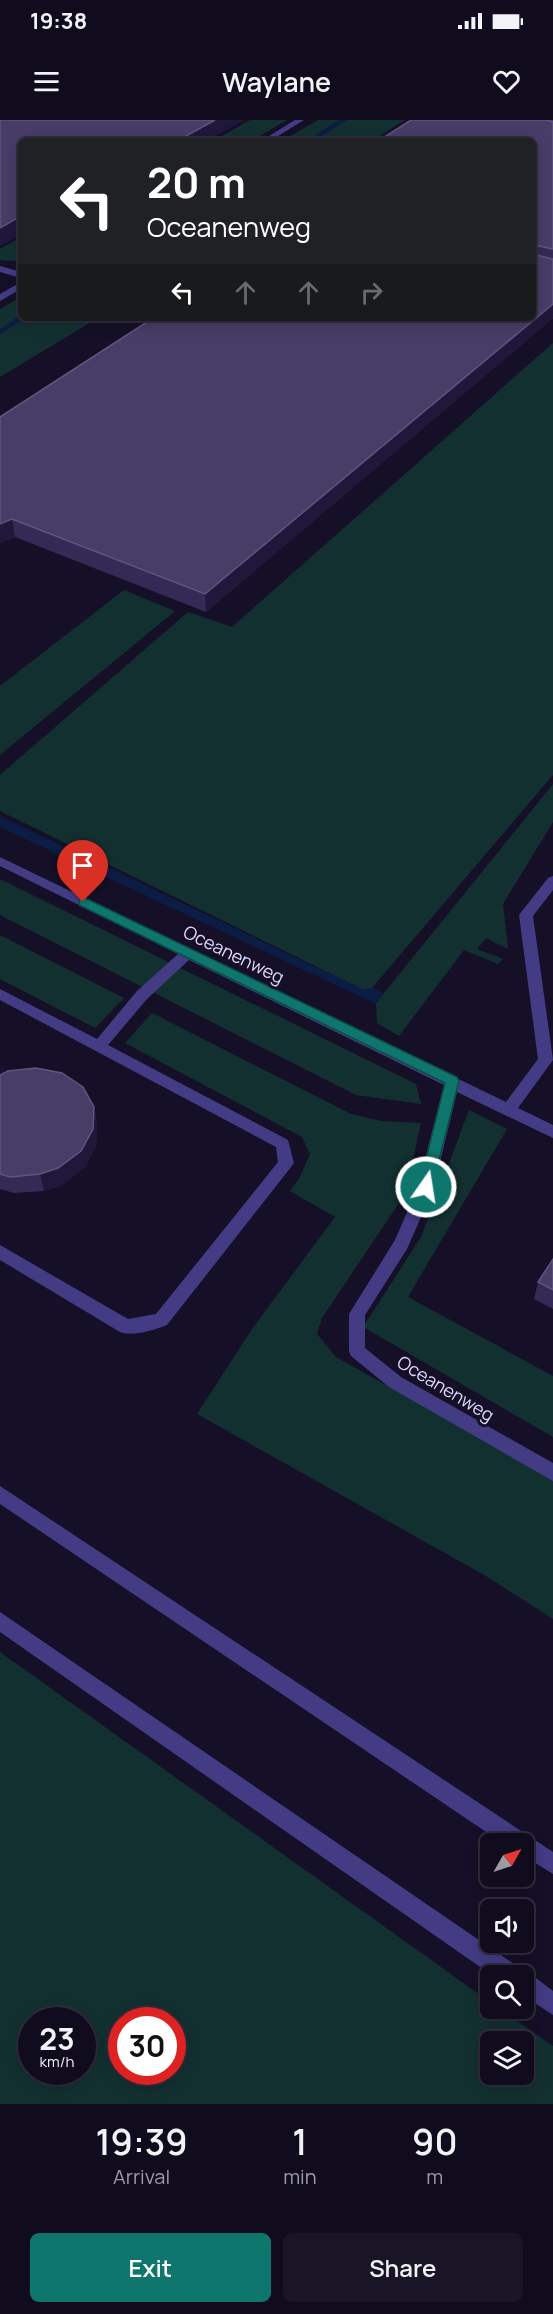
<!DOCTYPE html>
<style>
:root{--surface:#100c1d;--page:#191526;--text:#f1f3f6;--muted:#9c9ba4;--line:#302c3b;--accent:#0f766e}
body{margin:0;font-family:Manrope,sans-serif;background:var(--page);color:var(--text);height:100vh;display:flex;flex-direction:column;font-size:22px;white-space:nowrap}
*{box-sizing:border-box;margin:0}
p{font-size:20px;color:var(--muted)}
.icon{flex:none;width:33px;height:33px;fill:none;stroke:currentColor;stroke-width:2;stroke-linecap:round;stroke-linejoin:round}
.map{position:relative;height:1984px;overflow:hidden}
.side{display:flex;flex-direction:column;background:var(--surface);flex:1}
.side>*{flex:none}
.banner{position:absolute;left:18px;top:18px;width:518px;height:183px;border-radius:9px;box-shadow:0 3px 15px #0003,0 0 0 2px var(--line);background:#202124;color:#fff;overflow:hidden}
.needle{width:39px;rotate:51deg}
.fabs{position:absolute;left:480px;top:1713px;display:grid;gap:12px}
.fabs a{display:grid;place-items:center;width:54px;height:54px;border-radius:9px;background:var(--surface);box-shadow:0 3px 15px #0003,0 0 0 2px var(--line);font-size:30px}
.speed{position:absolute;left:18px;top:1887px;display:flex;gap:12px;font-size:30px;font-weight:700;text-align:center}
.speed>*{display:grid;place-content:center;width:78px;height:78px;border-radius:50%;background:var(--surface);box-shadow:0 3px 15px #0003,0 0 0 2px var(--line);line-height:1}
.speed small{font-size:15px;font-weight:400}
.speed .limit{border:9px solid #d22;background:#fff;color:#111}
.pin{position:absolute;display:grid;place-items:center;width:51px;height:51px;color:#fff;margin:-62px -26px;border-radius:50% 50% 50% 0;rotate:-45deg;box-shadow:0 0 6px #0007}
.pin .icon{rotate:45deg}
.me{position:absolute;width:66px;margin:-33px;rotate:13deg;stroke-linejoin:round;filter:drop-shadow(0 0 4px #0008)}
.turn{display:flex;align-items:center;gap:21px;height:126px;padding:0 30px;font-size:27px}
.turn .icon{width:78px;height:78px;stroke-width:2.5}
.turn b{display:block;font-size:42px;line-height:51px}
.lanes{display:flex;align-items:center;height:57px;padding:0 30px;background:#0003;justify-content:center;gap:30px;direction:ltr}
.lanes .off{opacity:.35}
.eta{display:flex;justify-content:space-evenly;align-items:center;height:102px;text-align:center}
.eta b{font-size:36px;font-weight:600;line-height:42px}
.primary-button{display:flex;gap:12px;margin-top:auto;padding:12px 30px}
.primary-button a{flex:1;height:69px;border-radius:9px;background:var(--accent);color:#fff;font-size:24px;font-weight:600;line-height:69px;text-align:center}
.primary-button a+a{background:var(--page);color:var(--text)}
.status{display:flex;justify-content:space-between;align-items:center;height:42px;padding:0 30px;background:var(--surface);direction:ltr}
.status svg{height:16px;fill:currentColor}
header{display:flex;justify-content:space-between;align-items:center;height:78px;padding:0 30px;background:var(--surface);font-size:27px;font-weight:600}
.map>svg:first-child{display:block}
.green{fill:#133031;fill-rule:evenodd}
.water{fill:#0c1d45}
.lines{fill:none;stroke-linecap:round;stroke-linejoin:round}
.stream{fill:#0c1d45;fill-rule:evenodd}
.minor{fill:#433c85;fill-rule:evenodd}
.wall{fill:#352a55}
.shaded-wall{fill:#20183b}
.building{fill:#473d67;stroke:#5f557f;stroke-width:1.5}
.route{fill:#0f766e;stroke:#0a4d48;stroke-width:1.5}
.labels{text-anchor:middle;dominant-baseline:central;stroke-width:6;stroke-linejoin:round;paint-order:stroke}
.street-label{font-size:18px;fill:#ded7fe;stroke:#151027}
</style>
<div class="status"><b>19:38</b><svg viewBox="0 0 49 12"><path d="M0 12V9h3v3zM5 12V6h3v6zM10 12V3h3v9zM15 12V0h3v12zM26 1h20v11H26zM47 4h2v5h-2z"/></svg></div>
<header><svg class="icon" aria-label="menu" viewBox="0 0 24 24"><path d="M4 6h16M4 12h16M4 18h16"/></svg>Waylane<svg class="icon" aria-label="heart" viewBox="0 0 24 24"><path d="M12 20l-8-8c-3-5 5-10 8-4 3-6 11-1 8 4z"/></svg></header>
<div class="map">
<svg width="553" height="1984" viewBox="0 0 553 1984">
<rect width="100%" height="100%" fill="#151027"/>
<!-- green -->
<g class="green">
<path d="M 250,0 L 287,0 L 251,21 L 213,21 Z"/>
<path d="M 318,0 L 405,0 L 372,21 L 282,21 Z"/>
<path d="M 21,117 L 21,142 L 0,140 L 0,129 Z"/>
<path d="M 21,177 L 21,198 L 98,198 L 0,257 L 0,189 Z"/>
<path d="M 553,223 L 553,655 L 372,868 L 364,870 L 0,691 L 0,655 L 188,492 L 232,507 Z"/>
<path d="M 124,470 L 175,491 L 0,635 L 0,566 Z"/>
<path d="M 553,664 L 553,702 L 503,784 L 508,829 L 486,818 L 477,829 L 503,839 L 498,844 L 464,830 L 399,916 L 377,903 L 376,884 L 384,873 Z"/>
<path d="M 0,759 L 416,964 L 421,984 L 356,975 L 0,795 Z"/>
<path d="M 0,815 L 124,878 L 95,908 L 0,859 Z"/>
<path d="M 152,893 L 351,994 L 381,1001 L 421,1003 L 405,1074 L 322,1198 L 317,1214 L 336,1237 L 553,1359 L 553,1499 L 486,1456 L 197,1294 L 252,1209 L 335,1097 L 290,1071 L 300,1057 L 310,1034 L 302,1017 L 125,923 Z"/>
<path d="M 469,990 L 507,1009 L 408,1177 L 553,1256 L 553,1317 L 363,1207 L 421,1117 Z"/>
<path d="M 0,1532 L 490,1882 L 490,1888 L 500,1889 L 553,1926 L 553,1984 L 0,1984 ZM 32,1900 L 82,1900 L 82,1952 L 32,1952 ZM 122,1900 L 172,1900 L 172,1952 L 122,1952 ZM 490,1922 L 524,1922 L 524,1954 L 490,1954 Z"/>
</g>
<!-- water -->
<path class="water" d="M 0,696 L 364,870 L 372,868 L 384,873 L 376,884 L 0,707 Z"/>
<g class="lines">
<!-- stream -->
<g class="stream">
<path d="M 339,0 L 347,0 L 314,21 L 306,21 Z"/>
<path d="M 19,196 L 26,198 L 0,214 L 0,209 Z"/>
</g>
<!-- minor -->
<g class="minor">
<path d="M 295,0 L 304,0 L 270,21 L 261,21 Z"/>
<path d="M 546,0 L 553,0 L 553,3 Z"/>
<path d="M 0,146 L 21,152 L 21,158 L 0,152 Z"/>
<path d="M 21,162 L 21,169 L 0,181 L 0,174 Z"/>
<path d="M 0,737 L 506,982 L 538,939 L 519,795 L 548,758 L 553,756 L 553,770 L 533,796 L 553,940 L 518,988 L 553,1005 L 553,1018 L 457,972 L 434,1067 L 407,1129 L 365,1195 L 365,1228 L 401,1257 L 553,1343 L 553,1361 L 389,1267 L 351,1236 L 349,1231 L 349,1194 L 395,1120 L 418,1067 L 444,965 L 189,840 L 147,879 L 108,925 L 288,1020 L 294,1043 L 291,1047 L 167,1205 C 154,1210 133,1217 120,1212 L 0,1140 L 0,1125 L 128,1199 L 156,1194 L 278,1042 L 276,1027 L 0,880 L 0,869 L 97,919 L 137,871 L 178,834 L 0,746 Z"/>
<path d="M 0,1366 L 553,1732 L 553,1754 L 524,1736 L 524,1724 L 504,1724 L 0,1384 Z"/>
<path d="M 0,1492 L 520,1848 L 522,1853 L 532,1855 L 553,1871 L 553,1895 L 524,1876 L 524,1856 L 493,1856 L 0,1512 Z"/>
</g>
</g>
<!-- wall -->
<g class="wall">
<path d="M 553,2 L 553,198 L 206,492 L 15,417 L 0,423 L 0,297 L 532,21 Z"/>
<path d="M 0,955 L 94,987 L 97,1004 L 96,1026 L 84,1048 L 62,1065 L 44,1071 L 14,1073 L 0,1069 Z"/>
<path d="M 553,1139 L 553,1189 L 534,1179 L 538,1162 Z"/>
</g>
<!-- shaded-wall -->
<g class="shaded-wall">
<path d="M 215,0 L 244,0 L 207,21 L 177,21 Z"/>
<path d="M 21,96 L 21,114 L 0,126 L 0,108 Z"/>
<path d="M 553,184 L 553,198 L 206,492 L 205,474 Z"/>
<path d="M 12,399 L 15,417 L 0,423 L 0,404 Z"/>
<path d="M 94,987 L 97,1004 L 96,1026 L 84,1048 L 62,1065 L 44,1071 L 40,1054 Z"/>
</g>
<!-- building -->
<g class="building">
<path d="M 0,0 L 215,0 L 177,21 L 21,21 L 21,96 L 0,108 Z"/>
<path d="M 411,0 L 546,0 L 553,2 L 553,129 L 534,125 L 532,133 L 532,21 L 378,21 Z"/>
<path d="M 532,134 L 553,139 L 553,184 L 205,474 L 12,399 L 0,404 L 0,297 L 153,198 L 532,198 Z"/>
<path d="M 36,948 L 62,953 L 83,967 L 94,987 L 93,1009 L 81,1031 L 58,1048 L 40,1054 L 10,1057 L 0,1054 L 0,955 L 8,951 Z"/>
<path d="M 553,1139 L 553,1170 L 538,1162 Z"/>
</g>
<!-- route -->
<path class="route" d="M 83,777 L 457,957 L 459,961 L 431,1072 L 421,1072 L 419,1067 L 445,963 L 79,785 L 79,779 Z"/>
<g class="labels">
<!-- street labels -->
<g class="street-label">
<text transform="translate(234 834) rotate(26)">Oceanenweg</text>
<text transform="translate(446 1268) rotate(31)">Oceanenweg</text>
</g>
</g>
</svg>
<div class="fabs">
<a><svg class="needle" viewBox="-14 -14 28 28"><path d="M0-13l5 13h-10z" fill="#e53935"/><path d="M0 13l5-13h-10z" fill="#9c9ba4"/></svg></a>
<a><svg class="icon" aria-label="sound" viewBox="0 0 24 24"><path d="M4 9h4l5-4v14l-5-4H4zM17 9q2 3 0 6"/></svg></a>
<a><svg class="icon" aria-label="search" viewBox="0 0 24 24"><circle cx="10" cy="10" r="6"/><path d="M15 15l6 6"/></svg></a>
<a><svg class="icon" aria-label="layers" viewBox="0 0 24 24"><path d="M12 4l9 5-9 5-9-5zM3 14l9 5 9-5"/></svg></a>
</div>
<div class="speed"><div>23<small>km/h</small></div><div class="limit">30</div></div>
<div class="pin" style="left:83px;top:782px;background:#d93025"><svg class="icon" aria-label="arrive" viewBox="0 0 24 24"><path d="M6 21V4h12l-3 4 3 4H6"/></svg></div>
<svg class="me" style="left:426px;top:1067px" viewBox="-20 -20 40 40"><circle r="17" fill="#0f766e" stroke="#fff" stroke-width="3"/><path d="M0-11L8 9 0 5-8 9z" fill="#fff"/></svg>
<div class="banner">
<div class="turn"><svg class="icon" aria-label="left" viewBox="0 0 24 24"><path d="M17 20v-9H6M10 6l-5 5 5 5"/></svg><div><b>20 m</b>Oceanenweg</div></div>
<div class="lanes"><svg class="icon" aria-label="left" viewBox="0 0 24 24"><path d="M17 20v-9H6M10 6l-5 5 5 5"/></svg><svg class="icon off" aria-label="ahead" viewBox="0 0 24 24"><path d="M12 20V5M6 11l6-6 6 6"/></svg><svg class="icon off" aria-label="ahead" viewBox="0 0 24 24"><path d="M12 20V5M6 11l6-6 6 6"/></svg><svg class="icon off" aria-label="right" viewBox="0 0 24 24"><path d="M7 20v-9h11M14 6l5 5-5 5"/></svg></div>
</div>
</div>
<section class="side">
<div class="eta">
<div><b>19:39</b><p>Arrival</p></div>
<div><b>1</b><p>min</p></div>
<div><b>90</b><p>m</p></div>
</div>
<div class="primary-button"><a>Exit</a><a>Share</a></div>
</section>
